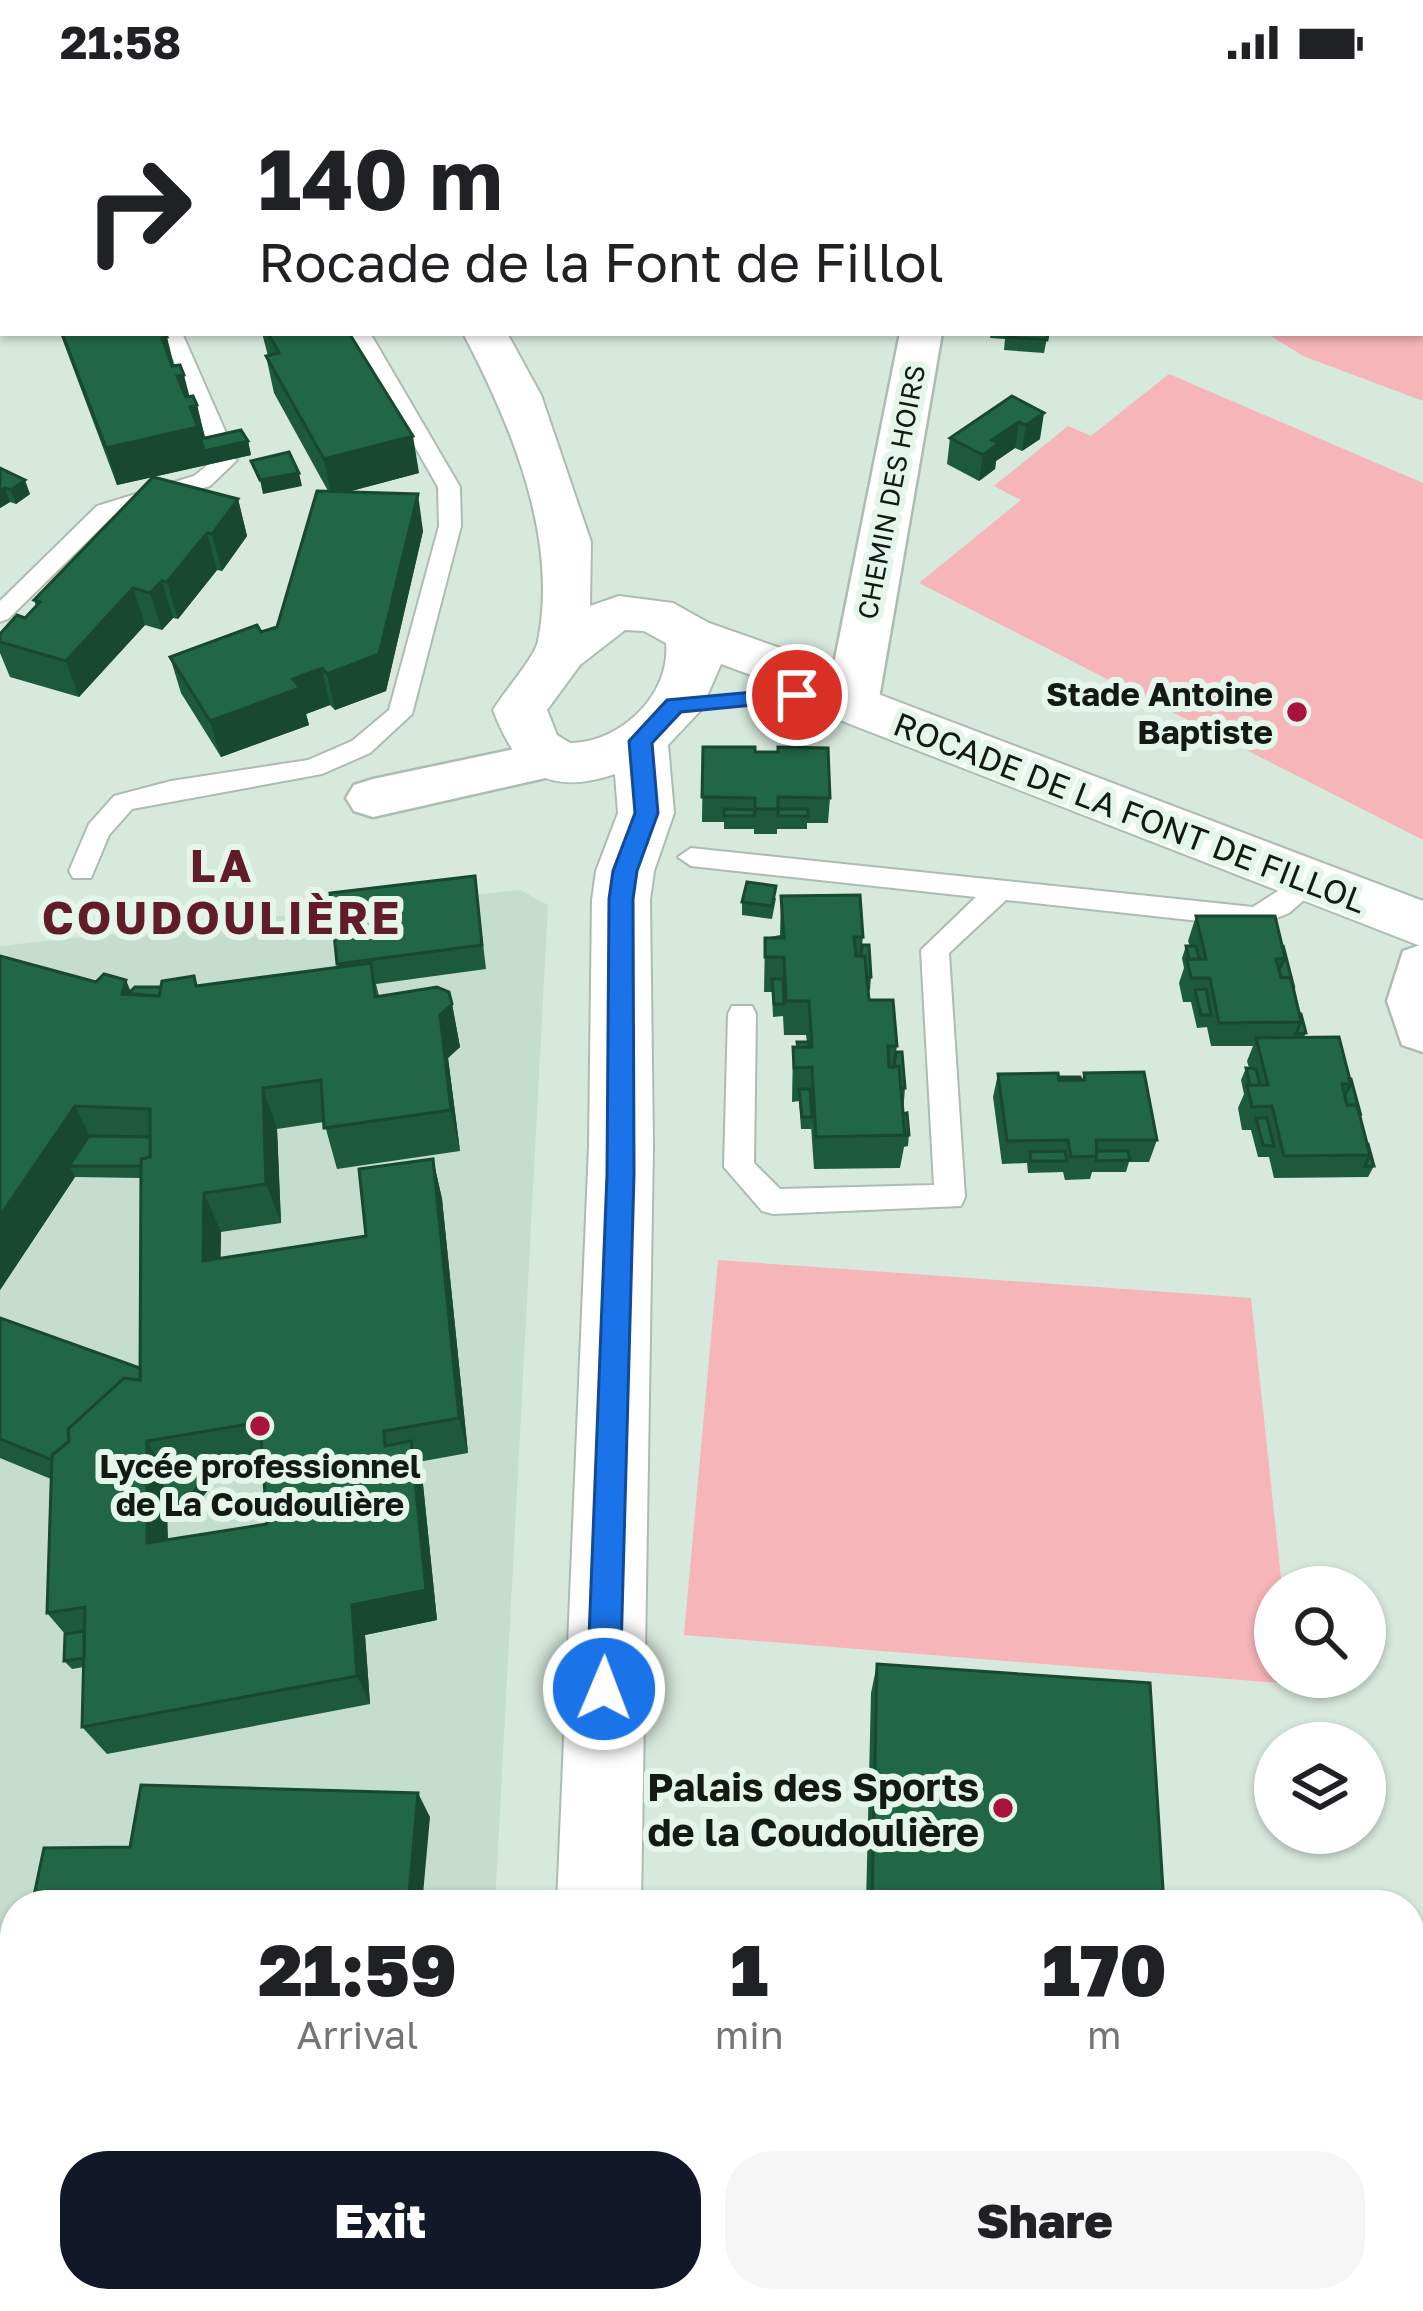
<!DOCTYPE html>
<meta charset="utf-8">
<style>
:root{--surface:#fff;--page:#f6f6f6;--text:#202124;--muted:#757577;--accent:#111827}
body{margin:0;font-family:"Golos Text",sans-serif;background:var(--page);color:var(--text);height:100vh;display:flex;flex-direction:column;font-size:45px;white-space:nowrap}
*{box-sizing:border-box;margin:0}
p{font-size:39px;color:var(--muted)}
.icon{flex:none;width:66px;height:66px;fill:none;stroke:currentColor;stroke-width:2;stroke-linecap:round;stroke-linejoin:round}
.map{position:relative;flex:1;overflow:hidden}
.details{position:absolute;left:0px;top:1806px;width:1425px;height:423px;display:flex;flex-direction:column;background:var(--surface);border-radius:48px 48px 0 0;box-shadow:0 3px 9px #0004}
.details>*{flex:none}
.banner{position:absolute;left:0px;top:0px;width:1425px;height:252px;box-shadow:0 3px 9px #0004;background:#fff;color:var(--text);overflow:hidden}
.fabs{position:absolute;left:1254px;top:1482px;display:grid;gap:24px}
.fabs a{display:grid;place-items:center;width:132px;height:132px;border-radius:50%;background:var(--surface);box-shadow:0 3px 9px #0004;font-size:60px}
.pin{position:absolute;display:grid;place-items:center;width:102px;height:102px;color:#fff;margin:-51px;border:6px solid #fff;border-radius:50%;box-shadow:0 3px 12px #0007}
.me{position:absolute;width:132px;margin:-66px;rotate:1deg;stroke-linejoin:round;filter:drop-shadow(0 0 9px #0008)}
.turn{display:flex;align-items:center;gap:42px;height:252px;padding:0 60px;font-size:54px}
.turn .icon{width:156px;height:156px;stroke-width:2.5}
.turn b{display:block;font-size:84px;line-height:102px}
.eta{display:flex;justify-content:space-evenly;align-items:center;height:204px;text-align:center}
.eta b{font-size:72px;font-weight:800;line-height:84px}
.button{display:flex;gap:24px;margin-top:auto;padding:24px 60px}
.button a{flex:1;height:138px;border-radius:48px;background:var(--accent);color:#fff;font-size:48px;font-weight:800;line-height:138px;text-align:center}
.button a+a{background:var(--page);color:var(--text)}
.status{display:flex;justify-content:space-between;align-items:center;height:84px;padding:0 60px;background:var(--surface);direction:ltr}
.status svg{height:33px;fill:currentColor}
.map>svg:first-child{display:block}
.built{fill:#c5ddce}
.green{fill:#f5b5b9}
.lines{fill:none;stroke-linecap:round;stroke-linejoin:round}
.lane-casing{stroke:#acbcb2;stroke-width:4}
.street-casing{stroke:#acbcb2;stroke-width:5}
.secondary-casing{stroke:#acbcb2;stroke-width:4}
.lane{fill:#fff;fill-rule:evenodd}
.street{fill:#fff;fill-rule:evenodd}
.secondary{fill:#fff;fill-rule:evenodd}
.wall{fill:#1d593b;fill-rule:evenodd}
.shaded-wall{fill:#184830}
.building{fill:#226745;stroke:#184830;stroke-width:3;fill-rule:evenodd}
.route{fill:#1a73e8;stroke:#114b97;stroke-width:3}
.poi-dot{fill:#a9123b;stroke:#e4f5ea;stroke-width:4.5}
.labels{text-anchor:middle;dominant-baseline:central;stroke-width:12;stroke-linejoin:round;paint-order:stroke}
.far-street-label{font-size:27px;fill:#131915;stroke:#e4f5ea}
.poi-label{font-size:33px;font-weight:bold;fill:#131915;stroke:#e4f5ea;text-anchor:end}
.street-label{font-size:33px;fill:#131915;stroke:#e4f5ea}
.near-poi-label{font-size:39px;font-weight:bold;fill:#131915;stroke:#e4f5ea;text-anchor:end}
.district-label{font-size:45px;font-weight:bold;letter-spacing:3px;fill:#611c28;stroke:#e4f5ea}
</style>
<div class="status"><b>21:58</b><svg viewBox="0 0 49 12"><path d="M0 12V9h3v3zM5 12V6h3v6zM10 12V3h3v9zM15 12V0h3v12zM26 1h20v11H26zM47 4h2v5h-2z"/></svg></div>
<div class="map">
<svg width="1423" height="2227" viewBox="0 0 1423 2227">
<rect width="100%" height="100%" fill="#d7e8dd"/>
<!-- built -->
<path class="built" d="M 520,806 L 548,821 L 495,1821 L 15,1821 L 15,2214 L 475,2214 L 474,2227 L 0,2227 L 0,862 Z"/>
<!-- green -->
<g class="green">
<path d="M 1357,0 L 1423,0 L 1423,317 L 1303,272 L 1266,249 L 1422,249 L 1422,3 L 1353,3 Z"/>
<path d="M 1169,290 L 1423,399 L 1423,756 L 919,499 L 1021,416 L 994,402 L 1068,342 L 1091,352 Z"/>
<path d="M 718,1176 L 1251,1214 L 1282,1503 L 1275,1503 L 1275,1593 L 1291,1593 L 1292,1600 L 684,1551 Z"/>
</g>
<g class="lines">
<defs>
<g id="lane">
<path d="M 162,249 L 182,249 L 233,365 L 228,370 L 237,376 L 210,402 L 113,432 L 8,535 L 0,538 L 0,517 L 97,422 L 194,392 L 220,371 L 211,365 Z"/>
<path d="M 350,249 L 370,249 L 460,403 L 461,442 L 412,630 L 370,669 L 322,690 L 132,725 L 109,751 L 91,794 L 73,794 L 69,787 L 89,740 L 114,712 L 171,697 L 308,676 L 352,657 L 389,626 L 439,442 L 438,403 Z"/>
<path d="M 691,764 L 1253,823 L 1303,791 L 1321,791 L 1325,798 L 1289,829 L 1255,843 L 1006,816 L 949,869 L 965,1113 L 961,1122 L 773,1130 L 762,1127 L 724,1083 L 728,930 L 732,922 L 752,922 L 756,930 L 754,1079 L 780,1105 L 934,1101 L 921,866 L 976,813 L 691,782 L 678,773 Z"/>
</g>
<g id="street">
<rect x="938" y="0" width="36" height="3"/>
<rect x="0" y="179" width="3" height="44"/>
<path d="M 900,249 L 942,249 L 878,620 L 870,632 L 852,637 L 834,632 L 826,620 Z"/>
<path d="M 553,657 L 572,662 L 579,675 L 572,688 L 373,733 L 354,727 L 346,714 L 354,701 L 373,695 Z"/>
<path d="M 1423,860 L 1423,968 L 1402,961 L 1387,917 L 1403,867 Z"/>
</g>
<g id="secondary">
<path d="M 254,0 L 294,0 L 296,3 L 256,3 Z"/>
<path d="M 406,0 L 444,0 L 446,3 L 408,3 Z"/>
<path d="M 463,249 L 507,249 L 541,311 L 591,458 L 590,522 L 619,512 L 673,519 L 709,539 L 800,571 L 857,602 L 1423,817 L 1423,863 L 819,628 L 762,595 L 721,580 L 701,626 L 668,661 L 674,729 L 654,787 L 650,816 L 653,1062 L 641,1821 L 557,1821 L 589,1062 L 592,816 L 596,787 L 618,729 L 615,690 C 546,713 517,688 493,626 C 503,609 535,573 538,557 C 559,453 510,339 463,249 ZM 625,546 L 644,547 L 666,559 C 671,610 621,659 570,659 L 557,651 L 547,626 L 580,581 Z"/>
<path d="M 535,2214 L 629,2214 L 628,2227 L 534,2227 Z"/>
</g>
</defs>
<!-- lane casing -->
<use href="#lane" class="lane-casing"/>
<!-- street casing -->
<use href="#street" class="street-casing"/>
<!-- secondary casing -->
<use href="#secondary" class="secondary-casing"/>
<!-- lane -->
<use href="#lane" class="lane"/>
<!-- street -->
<use href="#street" class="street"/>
<!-- secondary -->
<use href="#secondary" class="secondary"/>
</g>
<!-- wall -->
<g class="wall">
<path d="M 6,0 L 110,0 L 111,3 L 10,3 Z"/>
<rect x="540" y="0" width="353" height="3"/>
<path d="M 60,249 L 165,249 L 174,282 L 189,312 L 197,321 L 205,354 L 248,357 L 251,371 L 117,401 Z"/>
<path d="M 262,249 L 349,249 L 419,389 L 348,408 L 423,447 L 386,607 L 335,626 L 330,621 L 306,630 L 309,641 L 221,673 L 181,609 L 170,573 L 277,543 L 328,407 L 274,309 L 266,272 L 268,272 Z"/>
<path d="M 991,249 L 1048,249 L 1044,269 L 1004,266 L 1005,255 L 990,254 Z"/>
<path d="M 1012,312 L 1040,355 L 1022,367 L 1015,364 L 996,377 L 995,385 L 979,397 L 947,380 L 950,354 Z"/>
<path d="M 0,384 L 30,410 L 16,420 L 10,418 L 0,424 Z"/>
<path d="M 238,415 L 247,452 L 222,487 L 217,486 L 178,535 L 173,534 L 162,546 L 145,541 L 79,613 L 10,593 L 0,569 L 0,550 L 25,534 L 36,522 L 34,516 Z"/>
<path d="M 703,663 L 755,668 L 830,714 L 828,739 L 807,739 L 807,745 L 777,745 L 777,750 L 754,750 L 754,739 L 754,745 L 724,745 L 724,738 L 702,738 Z"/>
<path d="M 330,809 L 478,817 L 486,885 L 376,900 L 379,912 L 452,920 L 460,963 L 448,974 L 460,1067 L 337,1085 L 324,1038 L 277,1045 L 281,1139 L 221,1148 L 220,1175 L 366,1152 L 433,1075 L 442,1115 L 468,1369 L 418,1378 L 422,1391 L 437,1536 L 365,1551 L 370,1620 L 107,1670 L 82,1643 L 84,1583 L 72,1585 L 64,1577 L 65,1550 L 47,1529 L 51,1395 L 0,1374 L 0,1234 L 140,1284 L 141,1094 L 75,1093 L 0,1206 L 0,872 L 131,907 L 161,903 L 194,892 L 198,902 L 338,884 ZM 263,1375 L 267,1440 L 168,1455 L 167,1427 L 194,1424 L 208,1406 L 209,1384 Z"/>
<path d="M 781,812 L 863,853 L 862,861 L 871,893 L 870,906 L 868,906 L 869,916 L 897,962 L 896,968 L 905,1004 L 903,1030 L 909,1051 L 908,1062 L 904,1063 L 900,1084 L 814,1085 L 811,1042 L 811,1045 L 801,1045 L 799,1017 L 792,1018 L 793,963 L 797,963 L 807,958 L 806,951 L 784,951 L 783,932 L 773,933 L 772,908 L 764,908 L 765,854 L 780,851 Z"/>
<path d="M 776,814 L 772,835 L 742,831 L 742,818 Z"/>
<path d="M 1196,832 L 1275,832 L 1306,949 L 1304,953 L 1339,953 L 1374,1082 L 1368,1093 L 1274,1094 L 1269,1073 L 1258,1073 L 1251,1046 L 1242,1046 L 1238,1024 L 1244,1010 L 1241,996 L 1246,984 L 1249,984 L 1247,977 L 1253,962 L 1211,962 L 1207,943 L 1197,944 L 1191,918 L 1183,918 L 1179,899 L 1184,884 L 1182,874 L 1186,862 L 1190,862 L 1188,857 Z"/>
<path d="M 1084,989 L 1157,1056 L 1149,1078 L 1129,1078 L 1126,1088 L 1092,1088 L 1090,1095 L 1065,1096 L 1063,1088 L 1028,1089 L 1027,1079 L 1002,1080 L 993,1013 L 998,990 L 1082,996 Z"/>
<path d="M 877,1580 L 1164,1821 L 866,1821 L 871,1609 Z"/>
<path d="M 852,2214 L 1410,2214 L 1423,2227 L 852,2227 Z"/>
</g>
<!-- shaded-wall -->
<g class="shaded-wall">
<path d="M 167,253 L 176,290 L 162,254 Z"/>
<path d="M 184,291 L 192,322 L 197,321 L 206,358 L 248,357 L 251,371 L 117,401 L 106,364 L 177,292 Z"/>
<path d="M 1044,329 L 1040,355 L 1022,367 L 1026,341 Z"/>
<path d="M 1019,338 L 1015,364 L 996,377 L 995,385 L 979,397 L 983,371 L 992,356 Z"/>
<path d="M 413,352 L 419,389 L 331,412 L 324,375 Z"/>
<path d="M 299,389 L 302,402 L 263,410 L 260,396 Z"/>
<path d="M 25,396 L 30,410 L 16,420 L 11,406 Z"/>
<path d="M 5,404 L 10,418 L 0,424 L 0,408 Z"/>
<path d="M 418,410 L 423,447 L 386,607 L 335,626 L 327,590 Z"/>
<path d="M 238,415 L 247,452 L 222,487 L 212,450 Z"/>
<path d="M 207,449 L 217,486 L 178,535 L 167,498 Z"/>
<path d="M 162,497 L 173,534 L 162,546 L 150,509 Z"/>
<path d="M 133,504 L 145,541 L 79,613 L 66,577 Z"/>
<path d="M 322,584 L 330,621 L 306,630 L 309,641 L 221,673 L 210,637 L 293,595 Z"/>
<path d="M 126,896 L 144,939 L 122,910 Z"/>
<path d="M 452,920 L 460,963 L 448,974 L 460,1067 L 451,1026 L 440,931 Z"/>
<path d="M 263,1004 L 277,1045 L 281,1139 L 266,1100 Z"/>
<path d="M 75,1022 L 95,1063 L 69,1082 L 75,1093 L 0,1206 L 0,1132 Z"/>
<path d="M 433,1075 L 442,1115 L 468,1369 L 459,1334 Z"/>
<path d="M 204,1109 L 221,1148 L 220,1215 L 203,1177 Z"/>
<path d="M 147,1357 L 167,1391 L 162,1419 L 167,1427 L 168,1490 L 147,1459 Z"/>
<path d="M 411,1357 L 422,1391 L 437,1536 L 365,1551 L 370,1620 L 357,1592 L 352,1521 Z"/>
<path d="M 203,1373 L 209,1383 L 208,1406 L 194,1424 L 189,1414 Z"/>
<path d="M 418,1709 L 430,1733 L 422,1821 L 408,1821 Z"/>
<path d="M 370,2214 L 386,2214 L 385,2227 L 368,2227 Z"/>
</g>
<!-- building -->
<g class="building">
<path d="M 46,0 L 110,0 L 111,3 L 40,3 L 40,1 Z"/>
<path d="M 670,0 L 767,0 L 765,3 L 669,3 Z"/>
<path d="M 809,0 L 892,0 L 892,3 L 808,3 Z"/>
<path d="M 1050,0 L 1059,0 L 1070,3 L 1045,3 Z"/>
<path d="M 1096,0 L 1123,0 L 1131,3 L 1091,3 Z"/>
<path d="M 1247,0 L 1303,0 L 1299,3 L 1243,3 Z"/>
<path d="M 1317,0 L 1345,0 L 1340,3 L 1313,3 Z"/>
<path d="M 62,249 L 165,249 L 167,253 L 162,254 L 172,282 L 180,281 L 184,291 L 177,292 L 186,313 L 193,312 L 197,321 L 190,323 L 198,343 L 106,364 Z"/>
<path d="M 268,249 L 349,249 L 413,352 L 324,375 L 266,272 L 279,269 Z"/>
<path d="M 1006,249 L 1048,249 L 1047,256 L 1006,253 Z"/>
<path d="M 1012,312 L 1044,329 L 1026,341 L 1019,338 L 992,356 L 999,359 L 983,371 L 950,354 Z"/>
<path d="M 241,346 L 248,357 L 204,367 L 201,355 Z"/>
<path d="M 289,368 L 299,389 L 260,396 L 251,377 Z"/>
<path d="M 0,384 L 25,396 L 11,406 L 5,404 L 0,408 Z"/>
<path d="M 153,393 L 238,415 L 212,450 L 207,449 L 167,498 L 162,497 L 150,509 L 133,504 L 66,577 L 0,558 L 0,550 L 17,531 L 25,534 L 40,518 L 34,516 Z"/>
<path d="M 317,407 L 418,410 L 379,570 L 327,590 L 322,584 L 293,595 L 300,604 L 210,637 L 170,573 L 257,541 L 261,548 L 277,543 Z"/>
<path d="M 703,663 L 755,663 L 755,668 L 778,668 L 778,663 L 828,664 L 830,714 L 778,713 L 778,725 L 755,725 L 755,714 L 702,713 Z"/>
<path d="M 724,725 L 755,726 L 754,732 L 724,732 Z"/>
<rect x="778" y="725" width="30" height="7"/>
<path d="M 475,792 L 482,861 L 337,880 L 330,809 Z"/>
<path d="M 747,798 L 776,802 L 772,822 L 742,818 Z"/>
<path d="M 860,811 L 863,853 L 854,853 L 856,872 L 865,872 L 869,916 L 893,916 L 897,962 L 888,962 L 889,983 L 899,982 L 905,1051 L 816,1053 L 812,983 L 794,984 L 793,963 L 812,963 L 809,917 L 786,917 L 784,873 L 765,873 L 765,854 L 784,854 L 781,812 Z"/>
<path d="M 1196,832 L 1275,832 L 1285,874 L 1276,875 L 1281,893 L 1291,894 L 1301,938 L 1219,939 L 1210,894 L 1191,894 L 1187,875 L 1206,875 Z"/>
<path d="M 862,861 L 869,861 L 871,893 L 867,894 L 865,872 L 861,872 Z"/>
<path d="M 1283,861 L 1294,904 L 1291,894 L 1281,893 L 1279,886 L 1285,874 Z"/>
<path d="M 1186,862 L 1196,862 L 1199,875 L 1189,875 Z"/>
<path d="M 0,872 L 96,898 L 104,890 L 126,896 L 122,910 L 159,912 L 162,897 L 194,892 L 196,902 L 371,879 L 375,913 L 437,903 L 449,908 L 452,920 L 440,931 L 451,1026 L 324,1044 L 321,996 L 263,1004 L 266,1100 L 204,1109 L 203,1177 L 366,1152 L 359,1085 L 433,1075 L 459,1334 L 384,1347 L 385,1362 L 411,1357 L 426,1506 L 352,1521 L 357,1592 L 82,1643 L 85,1523 L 47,1529 L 52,1371 L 69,1357 L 68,1345 L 124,1294 L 140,1296 L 141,1075 L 150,1073 L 150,1025 L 75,1022 L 0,1132 ZM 260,1338 L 267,1440 L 147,1459 L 147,1357 Z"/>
<path d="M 772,895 L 783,895 L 784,920 L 774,920 Z"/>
<path d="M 135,903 L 161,903 L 159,912 L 132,910 L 131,907 Z"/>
<path d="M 1206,905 L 1211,931 L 1201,931 L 1195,906 Z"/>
<path d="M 1300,930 L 1301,930 L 1306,949 L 1296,950 L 1301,938 Z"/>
<path d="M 1339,953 L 1351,1000 L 1342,1000 L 1347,1021 L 1357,1021 L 1370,1071 L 1284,1072 L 1272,1022 L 1252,1023 L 1247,1001 L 1268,1001 L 1256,954 Z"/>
<path d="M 797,958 L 809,958 L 809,963 L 798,963 Z"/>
<path d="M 896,968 L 902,968 L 905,1004 L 901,1004 L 899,982 L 894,983 Z"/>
<path d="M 1246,984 L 1256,985 L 1260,1001 L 1250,1001 Z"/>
<path d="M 1144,988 L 1157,1056 L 1096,1056 L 1097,1072 L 1071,1073 L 1068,1056 L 1007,1057 L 998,990 L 1058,989 L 1059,996 L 1085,996 L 1084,989 Z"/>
<path d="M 1059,993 L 1080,993 L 1081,996 L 1059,996 Z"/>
<path d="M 1349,995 L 1351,995 L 1361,1032 L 1357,1021 L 1347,1021 L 1345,1011 L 1351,1000 Z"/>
<path d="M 799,1005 L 810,1005 L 812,1033 L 802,1033 Z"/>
<path d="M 907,1029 L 909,1051 L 905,1051 L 903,1030 Z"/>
<path d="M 1256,1034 L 1267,1034 L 1274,1062 L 1263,1061 Z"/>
<path d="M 89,1052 L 150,1053 L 150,1073 L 141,1075 L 141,1082 L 69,1082 Z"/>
<path d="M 1367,1060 L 1368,1060 L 1374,1082 L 1365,1082 L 1370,1071 Z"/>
<path d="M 1065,1067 L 1067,1077 L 1031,1077 L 1030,1068 Z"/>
<path d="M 1097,1067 L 1128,1067 L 1130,1076 L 1096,1077 Z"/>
<path d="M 0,1234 L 140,1284 L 140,1296 L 124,1294 L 68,1345 L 69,1357 L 52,1371 L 52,1376 L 0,1355 Z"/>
<path d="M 203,1373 L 203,1396 L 189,1414 L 162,1419 L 162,1381 Z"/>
<path d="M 84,1547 L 84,1574 L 64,1577 L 65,1550 Z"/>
<path d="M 877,1580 L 1150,1599 L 1164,1821 L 872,1821 Z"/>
<path d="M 141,1701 L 418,1709 L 408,1821 L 32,1821 L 44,1764 L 130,1763 Z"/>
<path d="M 15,1904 L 15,2188 L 0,2187 L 0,1976 Z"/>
<path d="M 1410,2044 L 1423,2046 L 1423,2227 L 858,2227 L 859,2214 L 1410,2214 Z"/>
<path d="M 45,2214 L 370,2214 L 368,2227 L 43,2227 Z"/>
</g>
<!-- route -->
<path class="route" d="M 797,604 L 808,611 L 805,616 L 681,628 L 652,659 L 658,729 L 637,787 L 633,815 L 634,1090 L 620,1605 L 615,1617 L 604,1621 L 592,1617 L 587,1605 L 607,1090 L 609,815 L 613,787 L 635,729 L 629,657 L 667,616 Z"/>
<!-- markers -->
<g class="poi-dot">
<circle cx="1297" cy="628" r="12"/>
<circle cx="260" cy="1342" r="12"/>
<circle cx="1003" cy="1724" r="12"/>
</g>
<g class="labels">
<!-- far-street labels -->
<g class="far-street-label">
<text transform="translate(891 408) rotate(-79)">CHEMIN DES HOIRS</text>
</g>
<!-- poi labels -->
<g class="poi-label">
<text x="1273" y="609">Stade Antoine<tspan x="1273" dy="38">Baptiste</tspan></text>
<text x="260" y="1381" text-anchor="middle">Lycée professionnel<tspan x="260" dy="38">de La Coudoulière</tspan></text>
</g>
<!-- street labels -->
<g class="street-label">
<text transform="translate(1130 728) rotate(21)">ROCADE DE LA FONT DE FILLOL</text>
</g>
<!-- near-poi labels -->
<g class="near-poi-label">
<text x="979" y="1702">Palais des Sports<tspan x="979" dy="45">de la Coudoulière</tspan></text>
</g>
<!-- district labels -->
<g class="district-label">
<text x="222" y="781">LA<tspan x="222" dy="52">COUDOULIÈRE</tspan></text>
</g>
</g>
</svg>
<div class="fabs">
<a><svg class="icon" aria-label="search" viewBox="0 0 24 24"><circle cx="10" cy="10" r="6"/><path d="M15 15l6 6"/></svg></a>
<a><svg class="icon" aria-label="layers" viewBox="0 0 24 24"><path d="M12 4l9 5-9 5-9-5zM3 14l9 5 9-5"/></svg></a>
</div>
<div class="pin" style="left:797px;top:611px;background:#d93025"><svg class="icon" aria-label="arrive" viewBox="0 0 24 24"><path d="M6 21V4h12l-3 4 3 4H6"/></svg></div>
<svg class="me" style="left:604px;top:1605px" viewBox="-20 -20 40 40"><circle r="17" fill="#1a73e8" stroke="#fff" stroke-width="3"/><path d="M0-11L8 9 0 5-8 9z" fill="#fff"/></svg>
<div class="banner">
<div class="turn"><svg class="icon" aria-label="right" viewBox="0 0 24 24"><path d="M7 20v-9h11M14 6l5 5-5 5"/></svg><div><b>140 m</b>Rocade de la Font de Fillol</div></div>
</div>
<section class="details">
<div class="eta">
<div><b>21:59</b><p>Arrival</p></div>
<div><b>1</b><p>min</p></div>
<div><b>170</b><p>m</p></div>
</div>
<div class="button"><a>Exit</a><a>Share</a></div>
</section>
</div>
